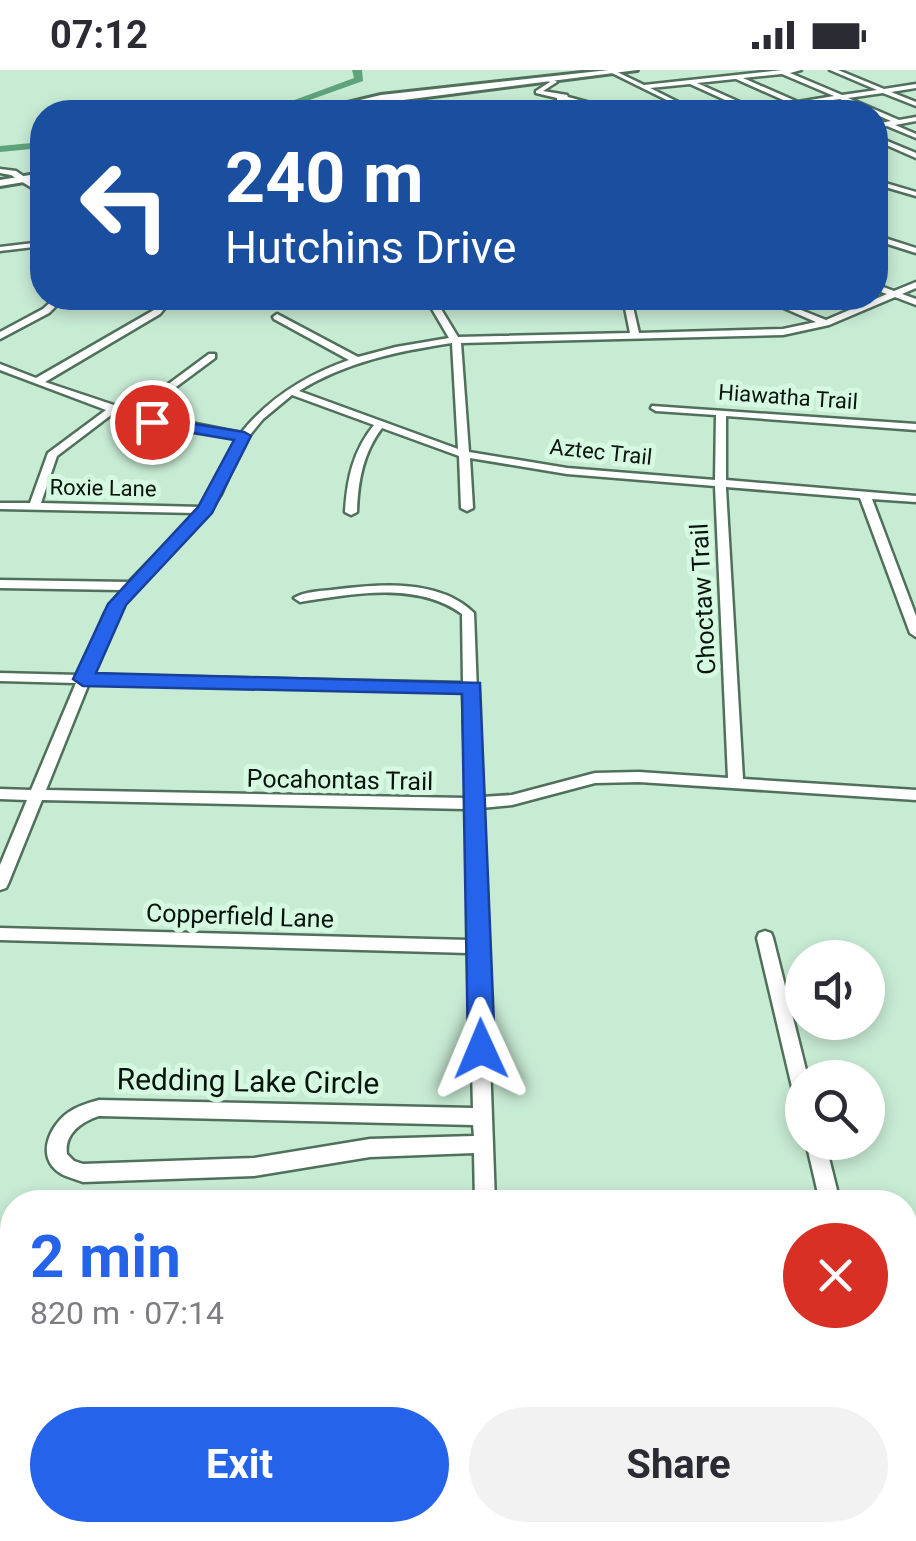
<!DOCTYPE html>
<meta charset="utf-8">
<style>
:root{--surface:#fff;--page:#f2f2f3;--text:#2b2b33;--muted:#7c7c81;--accent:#2563eb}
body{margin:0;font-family:Roboto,sans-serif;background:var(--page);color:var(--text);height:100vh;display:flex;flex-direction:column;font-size:38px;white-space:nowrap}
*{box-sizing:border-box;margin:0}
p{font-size:32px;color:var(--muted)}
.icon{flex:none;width:55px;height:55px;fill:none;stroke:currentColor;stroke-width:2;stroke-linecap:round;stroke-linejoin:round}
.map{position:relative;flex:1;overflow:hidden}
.sheet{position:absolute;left:0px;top:1120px;width:918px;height:352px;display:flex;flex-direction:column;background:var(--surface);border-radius:40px 40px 0 0;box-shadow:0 5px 15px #0003}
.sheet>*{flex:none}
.top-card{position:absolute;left:30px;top:30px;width:858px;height:210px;border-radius:40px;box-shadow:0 5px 15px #0003;background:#1a4fa0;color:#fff;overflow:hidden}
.controls{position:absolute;left:785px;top:870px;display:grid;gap:20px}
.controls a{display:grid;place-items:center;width:100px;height:100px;border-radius:50%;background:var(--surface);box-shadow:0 5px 15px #0003;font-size:50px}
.pin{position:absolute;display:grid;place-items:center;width:85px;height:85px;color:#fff;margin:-42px;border:5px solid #fff;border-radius:50%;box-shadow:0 2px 10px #0007}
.me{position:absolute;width:110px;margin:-55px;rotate:359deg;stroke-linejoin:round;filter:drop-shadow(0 0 8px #0008)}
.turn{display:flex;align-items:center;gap:35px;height:210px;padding:0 30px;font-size:45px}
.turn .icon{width:130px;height:130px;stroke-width:2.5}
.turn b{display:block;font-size:70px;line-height:85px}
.round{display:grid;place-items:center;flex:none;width:105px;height:105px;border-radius:52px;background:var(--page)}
.headline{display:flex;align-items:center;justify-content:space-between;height:170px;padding:0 30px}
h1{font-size:60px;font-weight:700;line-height:75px;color:var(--accent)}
.action{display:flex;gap:20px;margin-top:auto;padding:20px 30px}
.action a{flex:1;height:115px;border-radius:60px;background:var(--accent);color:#fff;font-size:40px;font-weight:700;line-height:115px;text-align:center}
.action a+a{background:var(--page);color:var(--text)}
.status{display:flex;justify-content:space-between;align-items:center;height:70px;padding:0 50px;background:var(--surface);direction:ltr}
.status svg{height:28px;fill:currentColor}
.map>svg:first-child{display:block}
.water{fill:#5fa37b;stroke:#45785a;stroke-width:2.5}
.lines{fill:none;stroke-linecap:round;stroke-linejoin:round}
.river{fill:#5fa37b;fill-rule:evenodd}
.minor-casing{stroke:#50705c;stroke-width:5}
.primary-casing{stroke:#50705c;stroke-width:6}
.minor{fill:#fff;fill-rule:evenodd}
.primary{fill:#fff;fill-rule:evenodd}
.route{fill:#2563eb;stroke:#184099;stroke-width:2.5}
.labels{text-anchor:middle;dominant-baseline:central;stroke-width:10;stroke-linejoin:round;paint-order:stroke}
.far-street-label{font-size:22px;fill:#08140d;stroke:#d5f9e1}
.street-label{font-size:25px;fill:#08140d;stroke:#d5f9e1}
.near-street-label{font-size:30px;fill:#08140d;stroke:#d5f9e1}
</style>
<div class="status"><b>07:12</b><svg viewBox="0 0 49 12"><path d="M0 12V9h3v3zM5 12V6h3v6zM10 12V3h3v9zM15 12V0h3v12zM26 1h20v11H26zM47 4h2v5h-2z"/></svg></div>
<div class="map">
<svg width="916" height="1471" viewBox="0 0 916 1471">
<rect width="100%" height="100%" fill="#c8ebd4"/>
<!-- water -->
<path class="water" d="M 121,1460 L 395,1460 L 397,1471 L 124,1471 Z"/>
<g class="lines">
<!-- river -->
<g class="river">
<path d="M 352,0 L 362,0 L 363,11 L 276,42 L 262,42 L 354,8 Z"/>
<path d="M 42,72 L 42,78 L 0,82 L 0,76 Z"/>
</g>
<defs>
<g id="minor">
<path d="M 782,0 L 801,0 L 790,3 L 842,25 L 877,20 L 830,0 L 838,0 L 884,19 L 916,14 L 916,18 L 891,22 L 916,32 L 916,36 L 883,23 L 848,28 L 899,50 L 916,47 L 916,51 L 895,55 L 916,64 L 916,68 L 887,56 L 875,58 L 875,54 L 891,51 L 840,29 L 805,34 L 820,42 C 811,42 804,37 796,36 C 779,34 757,42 738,42 L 745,39 L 690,14 L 650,18 L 698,42 L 691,42 L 610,2 L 615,1 L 644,15 ZM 782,4 L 834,26 L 798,32 L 743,8 ZM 735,9 L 736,9 L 790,33 L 753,38 L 697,13 Z"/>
<path d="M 549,7 L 557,12 L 543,21 L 567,25 L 568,27 L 594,34 L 572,39 L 557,31 L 557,28 L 536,23 L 536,21 L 550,12 L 546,9 Z"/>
<path d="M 467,36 L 465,39 L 424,41 L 421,39 Z"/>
<path d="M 875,66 L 916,83 L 916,88 L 875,70 Z"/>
<path d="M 0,99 L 16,101 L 42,119 L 42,124 L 11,105 L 0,103 Z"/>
<path d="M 875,110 L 916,122 L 916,126 L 875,114 Z"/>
<path d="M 875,165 L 916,178 L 916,183 L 875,170 Z"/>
<path d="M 42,172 L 42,176 L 0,181 L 0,177 Z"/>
<path d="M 916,212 L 916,218 L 902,224 L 916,229 L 916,235 L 895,227 L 829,255 L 783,265 L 461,273 L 469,382 L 567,398 L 715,410 L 716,345 L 656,341 L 651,338 L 652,336 L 916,354 L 916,360 L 726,346 L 726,410 L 916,426 L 916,432 L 872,429 L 916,546 L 916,567 L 910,563 L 860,428 L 726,417 L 726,419 L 743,709 L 916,720 L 916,730 L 639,712 L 595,713 L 512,735 L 481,738 L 495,1132 L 475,1132 L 474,1083 L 370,1087 L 254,1106 L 83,1112 C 76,1109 66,1107 60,1103 C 35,1087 50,1055 69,1042 C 78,1036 88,1033 99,1030 L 473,1038 L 469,883 L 0,870 L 0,858 L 469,870 L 466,739 L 42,730 L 8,814 L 6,818 L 0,820 L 0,795 L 27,730 L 0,729 L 0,719 L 31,720 L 76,613 L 0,611 L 0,603 L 79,605 L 105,543 L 122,520 L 0,518 L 0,510 L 129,512 L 196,443 L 0,439 L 0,433 L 30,433 L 48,383 L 106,340 L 0,300 L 0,294 L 36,308 L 154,240 L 165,228 L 173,228 L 160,244 L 45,312 L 132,341 L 209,284 L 215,284 L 215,288 L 141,343 L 241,363 C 270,327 306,305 349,290 L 274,249 L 273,247 L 277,244 L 358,287 L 396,277 L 449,268 L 432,239 L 441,228 L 449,228 L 441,239 L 458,267 L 630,263 L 623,228 L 631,228 L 639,263 L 783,259 L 816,252 L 761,228 L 771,228 L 826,250 L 887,224 L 875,220 L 875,214 L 894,221 ZM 452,273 L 458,379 L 299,321 C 345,292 399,281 452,273 ZM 292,325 L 374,355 C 353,381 347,409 345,442 L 351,445 L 357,442 C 358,411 363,383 382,358 L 459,386 L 461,438 L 467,441 L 473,438 L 470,388 L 567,404 L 715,416 L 728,708 L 639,702 L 595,703 L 512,725 L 481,727 L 474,543 C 439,508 377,514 331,520 C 319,521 304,522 294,528 L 300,532 C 352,524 417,511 462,544 L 463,613 L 92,605 L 117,543 L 137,518 L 209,442 L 221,424 L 244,372 L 263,349 ZM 115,342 L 131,349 L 237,368 L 202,437 L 41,433 L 57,386 ZM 89,613 L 463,622 L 466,728 L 46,720 ZM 99,1046 L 473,1055 L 474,1066 L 370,1069 L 254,1088 L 83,1094 L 74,1091 L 67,1084 C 64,1064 81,1052 99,1046 Z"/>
<path d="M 55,228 L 64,228 L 49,243 L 0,269 L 0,262 L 43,239 Z"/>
<path d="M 765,861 L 771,863 L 773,868 L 808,1008 L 802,1008 L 802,1029 L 795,1027 L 793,1021 L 757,868 L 759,863 Z"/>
<path d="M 806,1072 L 825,1072 L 840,1132 L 820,1132 Z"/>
<rect x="905" y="1154" width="11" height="20"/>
<rect x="905" y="1401" width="11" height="24"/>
<path d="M 905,1441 L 913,1445 L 916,1451 L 916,1471 L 897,1471 L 895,1460 L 905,1460 Z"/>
<rect x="480" y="1460" width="24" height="11"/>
</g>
<g id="primary">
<path d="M 609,0 L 637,0 L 310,42 L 381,25 Z"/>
<path d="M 42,103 L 42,109 L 0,116 L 0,110 Z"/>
</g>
</defs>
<!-- minor casing -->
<use href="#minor" class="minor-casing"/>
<!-- primary casing -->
<use href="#primary" class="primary-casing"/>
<!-- minor -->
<use href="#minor" class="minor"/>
<!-- primary -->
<use href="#primary" class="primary"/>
</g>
<!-- route -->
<path class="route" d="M 152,347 L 244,362 L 251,366 L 212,443 L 126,535 L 96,603 L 480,613 L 495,979 L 491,987 L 481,991 L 472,987 L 468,979 L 462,624 L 83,616 L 73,609 L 108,534 L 198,437 L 234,370 L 146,355 L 144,352 Z"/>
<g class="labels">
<!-- far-street labels -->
<g class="far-street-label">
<text transform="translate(788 327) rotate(4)">Hiawatha Trail</text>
<text transform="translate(601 382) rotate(6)">Aztec Trail</text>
<text transform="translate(103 418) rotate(1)">Roxie Lane</text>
</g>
<!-- street labels -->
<g class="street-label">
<text transform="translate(703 529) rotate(-93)">Choctaw Trail</text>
<text transform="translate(340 710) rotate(1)">Pocahontas Trail</text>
<text transform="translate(240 846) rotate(2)">Copperfield Lane</text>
</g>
<!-- near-street labels -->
<g class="near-street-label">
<text transform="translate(248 1011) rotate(1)">Redding Lake Circle</text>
</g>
</g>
</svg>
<div class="controls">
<a><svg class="icon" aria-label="sound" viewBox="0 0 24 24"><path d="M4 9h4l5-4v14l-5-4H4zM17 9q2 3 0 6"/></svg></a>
<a><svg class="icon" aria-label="search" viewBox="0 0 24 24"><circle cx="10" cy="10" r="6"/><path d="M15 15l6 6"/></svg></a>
</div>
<div class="pin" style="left:152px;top:352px;background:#d93025"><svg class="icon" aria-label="arrive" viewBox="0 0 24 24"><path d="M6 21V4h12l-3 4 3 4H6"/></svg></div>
<svg class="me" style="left:481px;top:979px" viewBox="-20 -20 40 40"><path d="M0-17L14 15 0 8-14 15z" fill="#2563eb" stroke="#fff" stroke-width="4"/></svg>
<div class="top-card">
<div class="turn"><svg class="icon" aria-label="left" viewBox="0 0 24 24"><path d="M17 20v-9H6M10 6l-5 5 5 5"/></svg><div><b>240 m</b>Hutchins Drive</div></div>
</div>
<section class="sheet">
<div class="headline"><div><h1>2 min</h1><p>820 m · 07:14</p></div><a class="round" style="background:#d93025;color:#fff"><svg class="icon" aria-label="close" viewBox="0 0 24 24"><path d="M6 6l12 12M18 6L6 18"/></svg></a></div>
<div class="action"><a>Exit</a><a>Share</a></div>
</section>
</div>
